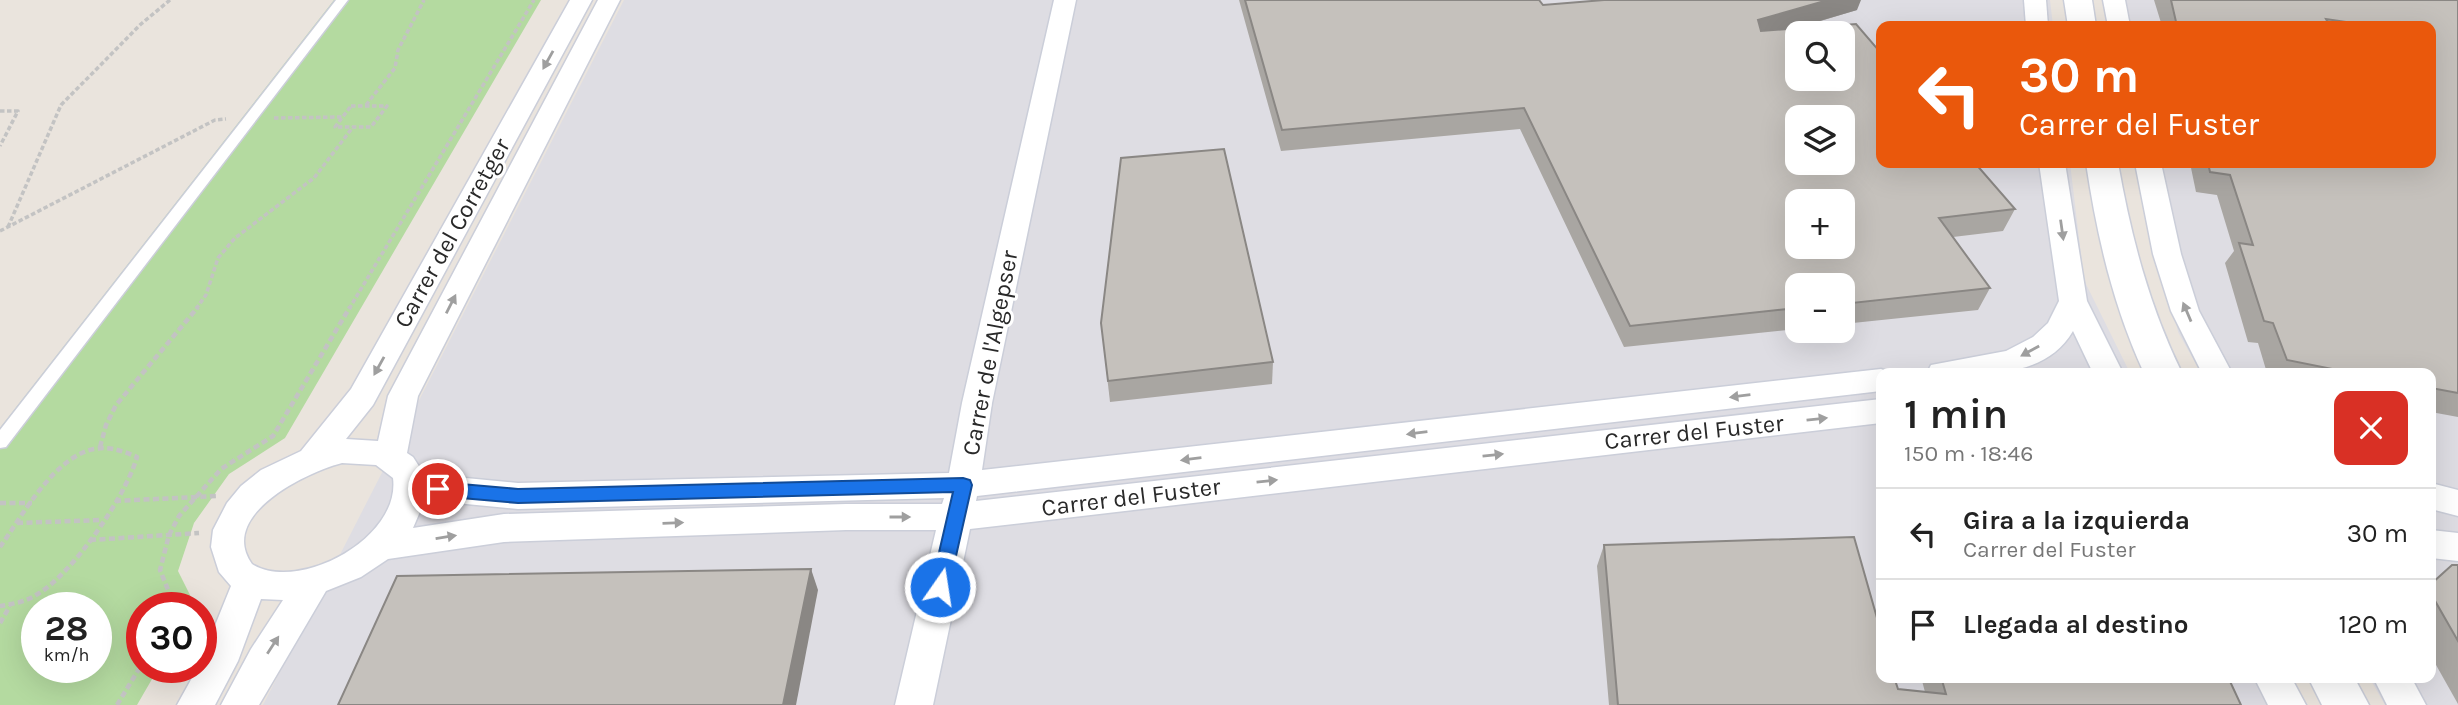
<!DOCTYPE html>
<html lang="es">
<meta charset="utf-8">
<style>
:root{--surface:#fff;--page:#f2f2f2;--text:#222;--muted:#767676;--line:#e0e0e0}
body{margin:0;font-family:Karla,sans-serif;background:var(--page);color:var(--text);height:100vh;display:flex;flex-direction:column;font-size:26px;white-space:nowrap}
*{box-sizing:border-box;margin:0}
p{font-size:23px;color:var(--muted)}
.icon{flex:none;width:38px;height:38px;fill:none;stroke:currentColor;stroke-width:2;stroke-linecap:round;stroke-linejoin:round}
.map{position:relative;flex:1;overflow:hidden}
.side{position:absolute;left:1876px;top:368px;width:560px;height:315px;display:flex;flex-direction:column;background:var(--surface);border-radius:14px;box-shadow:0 7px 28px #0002}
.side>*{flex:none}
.top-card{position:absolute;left:1876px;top:21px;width:560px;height:147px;border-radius:14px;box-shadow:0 7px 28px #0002;background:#ea580c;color:#fff;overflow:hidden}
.tools{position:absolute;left:1785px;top:21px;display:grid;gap:14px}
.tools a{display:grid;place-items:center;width:70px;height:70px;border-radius:14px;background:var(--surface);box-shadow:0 7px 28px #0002;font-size:35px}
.speed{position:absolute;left:21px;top:592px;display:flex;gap:14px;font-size:35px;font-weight:700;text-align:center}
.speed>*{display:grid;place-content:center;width:91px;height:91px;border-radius:50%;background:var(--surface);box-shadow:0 7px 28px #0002;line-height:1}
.speed small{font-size:18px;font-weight:400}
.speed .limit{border:10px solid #d22;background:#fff;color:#111}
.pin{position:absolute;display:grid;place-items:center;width:60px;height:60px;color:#fff;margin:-30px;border:4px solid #fff;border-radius:50%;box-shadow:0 2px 7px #0007}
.me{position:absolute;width:77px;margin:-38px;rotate:13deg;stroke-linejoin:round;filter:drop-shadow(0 0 5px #0008)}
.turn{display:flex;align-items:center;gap:24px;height:147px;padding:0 28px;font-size:32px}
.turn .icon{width:91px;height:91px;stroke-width:2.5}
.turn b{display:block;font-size:49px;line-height:60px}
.round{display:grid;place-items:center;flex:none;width:74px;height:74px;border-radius:14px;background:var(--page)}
.overview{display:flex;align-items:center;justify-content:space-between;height:119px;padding:0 28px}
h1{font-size:42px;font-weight:600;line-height:52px}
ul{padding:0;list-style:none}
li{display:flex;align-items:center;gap:21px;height:91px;padding:0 28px;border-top:2px solid var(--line)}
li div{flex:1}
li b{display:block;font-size:26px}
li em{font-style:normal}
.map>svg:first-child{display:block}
.industrial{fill:#dedde3;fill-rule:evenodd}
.green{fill:#b4daa0;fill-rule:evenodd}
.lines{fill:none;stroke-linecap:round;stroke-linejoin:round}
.service-casing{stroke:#cbced9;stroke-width:3}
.minor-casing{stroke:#cbced9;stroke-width:3}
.tertiary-casing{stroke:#cbced9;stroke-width:3}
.path-far1{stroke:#c3c3c3;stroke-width:3.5;stroke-dasharray:4.5 2.5;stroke-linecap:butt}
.path{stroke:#c3c3c3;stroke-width:4.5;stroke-dasharray:6 3.5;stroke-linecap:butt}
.service{fill:#fff;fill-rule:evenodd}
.minor{fill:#fff;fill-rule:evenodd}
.tertiary{fill:#fff;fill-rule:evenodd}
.wall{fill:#a9a6a2}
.shaded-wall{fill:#8a8784}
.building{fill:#c5c1bc;stroke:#8a8784;stroke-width:2;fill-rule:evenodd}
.oneway{fill:#9f9f9f}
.route{fill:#1a73e8;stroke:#114b97;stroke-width:2}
.labels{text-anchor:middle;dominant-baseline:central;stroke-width:6;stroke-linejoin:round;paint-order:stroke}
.street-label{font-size:24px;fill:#292929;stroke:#fff}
</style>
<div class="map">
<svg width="2458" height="705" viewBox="0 0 2458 705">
<rect width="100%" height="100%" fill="#eae4dd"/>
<!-- industrial -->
<g class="industrial">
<path d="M 624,0 L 2050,0 L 2053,26 L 1881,26 L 1881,163 L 2070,163 L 2084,280 L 2130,373 L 1881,373 L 1881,677 L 2287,677 L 2301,705 L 263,705 ZM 1797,33 L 1843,33 L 1843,79 L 1797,79 ZM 1797,117 L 1843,117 L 1843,163 L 1797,163 ZM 1797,201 L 1843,201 L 1843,247 L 1797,247 ZM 1797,285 L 1843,285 L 1843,331 L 1797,331 Z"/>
<path d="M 2105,0 L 2458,0 L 2458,705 L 2385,705 L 2369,677 L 2431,677 L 2431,373 L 2201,373 L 2178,332 L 2141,163 L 2431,163 L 2431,26 L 2110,26 Z"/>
</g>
<!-- green -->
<path class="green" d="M 334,0 L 541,0 L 285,438 L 229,474 L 194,523 L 178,571 L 195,605 L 194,607 L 142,607 L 142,667 L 159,667 L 137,705 L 0,705 L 0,428 ZM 37,607 L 96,607 L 96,667 L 37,667 Z"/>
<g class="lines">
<defs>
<path id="service" d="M 336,0 L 348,0 L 6,447 L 0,448 L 0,430 Z"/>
<g id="minor">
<path d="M 570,0 L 592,0 L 373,405 L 346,439 L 378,441 L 388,396 L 598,0 L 620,0 L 418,396 L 407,453 L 413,457 L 424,474 L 518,483 L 949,473 L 962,403 L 1054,0 L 1076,0 L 992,403 L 982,470 L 1881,369 L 1892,373 L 1881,373 L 1881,391 L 977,496 L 976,501 L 1881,399 L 1881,423 L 970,529 L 933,705 L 895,705 L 936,530 L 846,530 L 504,542 L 388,559 L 361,577 L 326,591 L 259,705 L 221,705 L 251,649 L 283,600 L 261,599 L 238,661 L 215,705 L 177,705 L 198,667 L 201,667 L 201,660 L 231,586 L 219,572 L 211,547 L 213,530 L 227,503 L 241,486 L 261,470 L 301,451 L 351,389 ZM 342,463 L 376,465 L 393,478 C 401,538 299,593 252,564 C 217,515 307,472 342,463 ZM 944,498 L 942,504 L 846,504 L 504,514 L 413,528 L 425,500 L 518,509 Z"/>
<path d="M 2024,0 L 2046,0 L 2048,26 L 2026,26 Z"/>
<path d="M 2103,0 L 2125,0 L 2130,26 L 2108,26 Z"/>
<path d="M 2039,163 L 2065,163 L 2087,301 L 2123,373 L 2093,373 L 2073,331 C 2043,382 1977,373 1927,373 L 1931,365 L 2006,351 L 2033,337 L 2048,323 L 2059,301 Z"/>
<path d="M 2135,163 L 2161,163 L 2181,254 L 2199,311 L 2232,373 L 2202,373 L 2171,311 L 2153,254 Z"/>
<path d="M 2431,483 L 2458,490 L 2458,516 L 2431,509 Z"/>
<path d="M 2431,530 L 2458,533 L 2458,561 L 2431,558 Z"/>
<path d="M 2254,677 L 2291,677 L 2306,705 L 2268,705 Z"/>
<path d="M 2373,677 L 2411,677 L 2426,705 L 2387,705 Z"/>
</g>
<g id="tertiary">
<path d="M 2064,0 L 2092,0 L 2096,26 L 2068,26 Z"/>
<path d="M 2086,163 L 2118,163 C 2131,236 2149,306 2182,373 L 2144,373 C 2113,306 2097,236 2086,163 Z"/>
<path d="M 2308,677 L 2354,677 L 2369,705 L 2322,705 Z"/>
</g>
</defs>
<!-- service casing -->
<use href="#service" class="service-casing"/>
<!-- minor casing -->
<use href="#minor" class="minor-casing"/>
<!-- tertiary casing -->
<use href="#tertiary" class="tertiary-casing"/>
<!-- path-far1 -->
<g class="path-far1">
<path d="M 366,105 L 395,68 L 398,50 L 424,0"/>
<path d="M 351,106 L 387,106 L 371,127 L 335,127 Z"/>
<path d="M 0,111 L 18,111 L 0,146"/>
<path d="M 274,118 L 343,117"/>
<path d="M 8,227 L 61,105 L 141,24 L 170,0"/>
<path d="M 0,231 L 215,120 L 226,119"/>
<path d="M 196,309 L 206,295 L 218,258 L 235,238 L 314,178 L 353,127"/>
<path d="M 349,309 L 534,0"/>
</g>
<!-- path -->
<g class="path">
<path d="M 100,447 L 106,425 L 116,405 L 198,307"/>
<path d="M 115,501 L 217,496"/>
<path d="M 0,503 L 32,503"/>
<path d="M 17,523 L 102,520"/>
<path d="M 90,540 L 199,533"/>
<path d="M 0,547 C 22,516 54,457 94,449 C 110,446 123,451 137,457 C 126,496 72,575 36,595 C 25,602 13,604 0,606"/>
<path d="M 175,607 L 160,570 L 169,535 L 179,516 L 221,469 L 273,436 L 350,307"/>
<path d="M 0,623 L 10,606"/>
<path d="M 117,705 L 142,664"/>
</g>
<!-- service -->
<use href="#service" class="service"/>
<!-- minor -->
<use href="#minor" class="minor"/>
<!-- tertiary -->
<use href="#tertiary" class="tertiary"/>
</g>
<!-- wall -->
<g class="wall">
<path d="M 1239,0 L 1539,0 L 1543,5 L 1857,10 L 1794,29 L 2015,209 L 2003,231 L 1953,237 L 1990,288 L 1978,310 L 1843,324 L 1843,285 L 1797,285 L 1797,329 L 1624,347 L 1520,129 L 1281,151 Z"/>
<path d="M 2154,0 L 2458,0 L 2458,417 L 2431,412 L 2431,373 L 2267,373 L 2258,343 L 2248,342 L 2225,263 L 2234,251 L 2217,195 L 2196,192 L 2190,163 L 2431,163 L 2431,26 L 2162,26 Z"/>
<path d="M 1101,323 L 1273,362 L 1272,384 L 1110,402 Z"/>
<path d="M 1604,545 L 1898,689 L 1925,692 L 1921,677 L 2228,677 L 2241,705 L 1609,705 L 1597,566 Z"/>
<path d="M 2458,565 L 2458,704 L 2431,656 L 2431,584 Z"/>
</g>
<!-- shaded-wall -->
<g class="shaded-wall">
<path d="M 1828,0 L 1861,0 L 1857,10 L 1752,41 L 1758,20 Z"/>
<path d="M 811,569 L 818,590 L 796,705 L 783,705 Z"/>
</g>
<!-- building -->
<g class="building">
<path d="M 1245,0 L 1539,0 L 1543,5 L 1604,0 L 1828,0 L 1758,20 L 1761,31 L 1856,24 L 1881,53 L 1881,163 L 1975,163 L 2015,209 L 1939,218 L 1990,288 L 1843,304 L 1843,285 L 1797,285 L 1797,308 L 1630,326 L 1524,108 L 1282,130 ZM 1797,33 L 1843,33 L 1843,79 L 1797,79 ZM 1797,117 L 1843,117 L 1843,163 L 1797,163 ZM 1797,201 L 1843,201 L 1843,247 L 1797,247 Z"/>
<path d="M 2171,0 L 2458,0 L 2458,393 L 2431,388 L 2431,373 L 2352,373 L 2287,360 L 2273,323 L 2264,321 L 2239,243 L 2253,245 L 2230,175 L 2210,172 L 2208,163 L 2431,163 L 2431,26 L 2373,26 L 2326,19 L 2330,26 L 2177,26 Z"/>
<path d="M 1224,149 L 1273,362 L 1108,381 L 1101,323 L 1121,158 Z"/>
<path d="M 1854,537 L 1881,632 L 1881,677 L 1894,677 L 1898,689 L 1946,694 L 1941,677 L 2228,677 L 2241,705 L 1618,705 L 1604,545 Z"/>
<path d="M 2452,565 L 2458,565 L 2458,641 L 2434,599 L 2431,587 L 2431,584 Z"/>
<path d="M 811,569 L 783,705 L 338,705 L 397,576 Z"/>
</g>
<!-- one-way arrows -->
<defs><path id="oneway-solid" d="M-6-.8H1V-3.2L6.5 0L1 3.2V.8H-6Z" transform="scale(1.75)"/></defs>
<g class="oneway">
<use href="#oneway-solid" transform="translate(548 60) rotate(119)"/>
<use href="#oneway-solid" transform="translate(2062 230) rotate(82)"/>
<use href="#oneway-solid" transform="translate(451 304) rotate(-63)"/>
<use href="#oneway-solid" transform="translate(2187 312) rotate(-113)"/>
<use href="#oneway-solid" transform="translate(2030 351) rotate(151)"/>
<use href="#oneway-solid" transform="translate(379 366) rotate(119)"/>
<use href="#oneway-solid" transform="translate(1740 396) rotate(173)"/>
<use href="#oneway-solid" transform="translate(1817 419) rotate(-6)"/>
<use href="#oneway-solid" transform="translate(1417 433) rotate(173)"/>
<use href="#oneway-solid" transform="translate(1493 455) rotate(-6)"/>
<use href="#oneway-solid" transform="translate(1191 459) rotate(173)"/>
<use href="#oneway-solid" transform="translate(1267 481) rotate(-6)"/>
<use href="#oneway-solid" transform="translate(900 517)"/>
<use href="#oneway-solid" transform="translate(673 523) rotate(-2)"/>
<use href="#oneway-solid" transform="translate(446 537) rotate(-9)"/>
<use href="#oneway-solid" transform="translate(273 645) rotate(-57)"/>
</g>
<!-- route -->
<path class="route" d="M 963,478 L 970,480 L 972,485 L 949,587 L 947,593 L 940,595 L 934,593 L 931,587 L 953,492 L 518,503 L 438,496 L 432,494 L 429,489 L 432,484 L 438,482 L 518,489 Z"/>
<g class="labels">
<!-- street labels -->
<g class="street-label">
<text transform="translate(452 233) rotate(-61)">Carrer del Corretger</text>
<text transform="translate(990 353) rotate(-79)">Carrer de l'Algepser</text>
<text transform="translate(1694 432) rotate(-6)">Carrer del Fuster</text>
<text transform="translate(1131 497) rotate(-7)">Carrer del Fuster</text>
</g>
</g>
</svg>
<div class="tools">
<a><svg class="icon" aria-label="search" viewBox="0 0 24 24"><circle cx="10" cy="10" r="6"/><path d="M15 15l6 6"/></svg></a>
<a><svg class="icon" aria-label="layers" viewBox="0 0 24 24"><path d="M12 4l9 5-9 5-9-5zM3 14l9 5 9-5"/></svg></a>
<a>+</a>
<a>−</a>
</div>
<div class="speed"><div>28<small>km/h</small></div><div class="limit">30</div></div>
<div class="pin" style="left:438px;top:489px;background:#d93025"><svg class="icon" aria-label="arrive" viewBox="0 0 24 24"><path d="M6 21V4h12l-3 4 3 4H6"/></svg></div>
<svg class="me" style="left:940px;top:587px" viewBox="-20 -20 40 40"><circle r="17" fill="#1a73e8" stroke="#fff" stroke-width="3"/><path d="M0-11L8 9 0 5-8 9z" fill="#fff"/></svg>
<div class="top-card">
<div class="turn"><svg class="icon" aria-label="left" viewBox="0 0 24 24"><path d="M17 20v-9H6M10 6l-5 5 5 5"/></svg><div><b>30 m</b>Carrer del Fuster</div></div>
</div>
<section class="side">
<div class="overview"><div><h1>1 min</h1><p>150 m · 18:46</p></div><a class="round" style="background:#d93025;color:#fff"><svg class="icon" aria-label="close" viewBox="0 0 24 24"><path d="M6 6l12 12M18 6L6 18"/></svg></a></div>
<ul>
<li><svg class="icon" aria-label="left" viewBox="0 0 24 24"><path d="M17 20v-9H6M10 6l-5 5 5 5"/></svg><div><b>Gira a la izquierda</b><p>Carrer del Fuster</p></div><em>30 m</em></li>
<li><svg class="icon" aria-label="arrive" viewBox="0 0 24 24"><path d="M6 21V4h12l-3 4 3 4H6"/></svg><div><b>Llegada al destino</b></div><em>120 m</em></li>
</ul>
</section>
</div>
